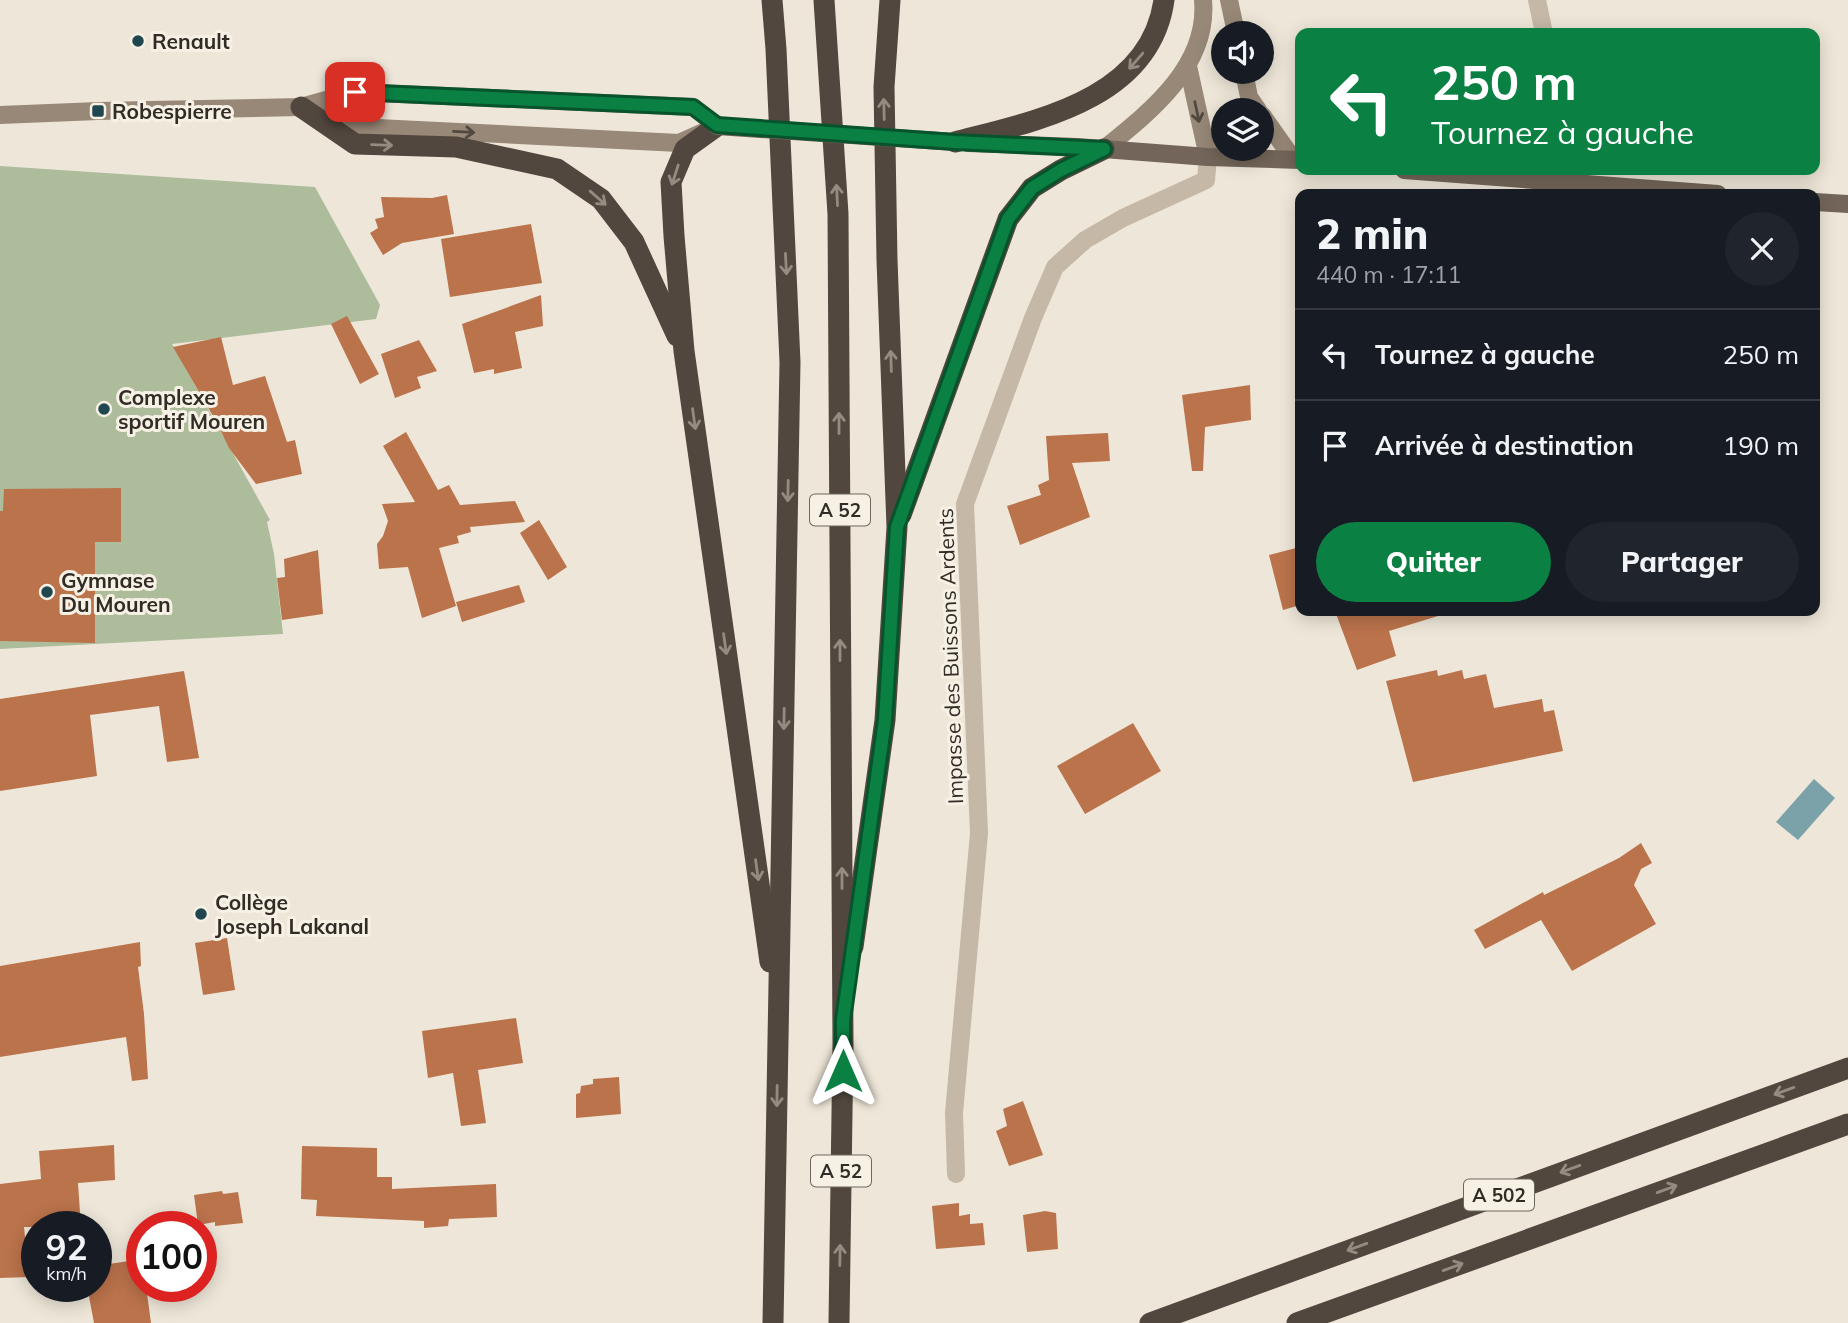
<!DOCTYPE html>
<html lang="fr">
<meta charset="utf-8">
<style>
:root{--surface:#171b24;--page:#20242c;--text:#f1f3f6;--muted:#9ea1a6;--line:#363941;--accent:#0b8043}
body{margin:0;font-family:Mulish,sans-serif;background:var(--page);color:var(--text);height:100vh;display:flex;flex-direction:column;font-size:26px;white-space:nowrap}
*{box-sizing:border-box;margin:0}
p{font-size:23px;color:var(--muted)}
.icon{flex:none;width:38px;height:38px;fill:none;stroke:currentColor;stroke-width:2;stroke-linecap:round;stroke-linejoin:round}
.map{position:relative;flex:1;overflow:hidden}
.details{position:absolute;left:1295px;top:189px;width:525px;height:427px;display:flex;flex-direction:column;background:var(--surface);border-radius:14px;box-shadow:0 4px 18px #0003}
.details>*{flex:none}
.hud{position:absolute;left:1295px;top:28px;width:525px;height:147px;border-radius:14px;box-shadow:0 4px 18px #0003;background:#0b8043;color:#fff;overflow:hidden}
.fabs{position:absolute;left:1211px;top:21px;display:grid;gap:14px}
.fabs a{display:grid;place-items:center;width:63px;height:63px;border-radius:50%;background:var(--surface);box-shadow:0 4px 18px #0003;font-size:35px}
.speed{position:absolute;left:21px;top:1211px;display:flex;gap:14px;font-size:35px;font-weight:700;text-align:center}
.speed>*{display:grid;place-content:center;width:91px;height:91px;border-radius:50%;background:var(--surface);box-shadow:0 4px 18px #0003;line-height:1}
.speed small{font-size:18px;font-weight:400}
.speed .limit{border:10px solid #d22;background:#fff;color:#111}
.pin{position:absolute;display:grid;place-items:center;width:60px;height:60px;color:#fff;margin:-30px;border-radius:14px;box-shadow:0 4px 10px #0006}
.me{position:absolute;width:77px;margin:-38px;rotate:0deg;stroke-linejoin:round;filter:drop-shadow(0 0 5px #0008)}
.turn{display:flex;align-items:center;gap:24px;height:147px;padding:0 21px;font-size:32px}
.turn .icon{width:91px;height:91px;stroke-width:2.5}
.turn b{display:block;font-size:49px;line-height:60px}
.round{display:grid;place-items:center;flex:none;width:74px;height:74px;border-radius:37px;background:var(--page)}
.summary{display:flex;align-items:center;justify-content:space-between;height:119px;padding:0 21px}
h1{font-size:42px;font-weight:800;line-height:52px}
.cta{display:flex;gap:14px;margin-top:auto;padding:14px 21px}
.cta a{flex:1;height:80px;border-radius:42px;background:var(--accent);color:#fff;font-size:28px;font-weight:800;line-height:80px;text-align:center}
.cta a+a{background:var(--page);color:var(--text)}
ul{padding:0;list-style:none}
li{display:flex;align-items:center;gap:21px;height:91px;padding:0 21px;border-top:2px solid var(--line)}
li div{flex:1}
li b{display:block;font-size:26px}
li em{font-style:normal}
.map>svg:first-child{display:block}
.green{fill:#adbc9b}
.water{fill:#7ba2a9}
.building{fill:#bb734b}
.lines{fill:none;stroke-linecap:round;stroke-linejoin:round}
.street{stroke:#c5b8a7;stroke-width:18}
.secondary{stroke:#988878;stroke-width:18}
.primary{stroke:#736559;stroke-width:18}
.highway{stroke:#52473e;stroke-width:21}
.primary-bridge{stroke:#736559;stroke-width:18}
.oneway{stroke:#948b81}
.oneway2{stroke:#51483f}
.route-casing{stroke:#07532c;stroke-width:18}
.route{stroke:#0b8043;stroke-width:12}
.poi-dot{fill:#204750;stroke:#f7f1e5;stroke-width:2.5}
.labels{text-anchor:middle;dominant-baseline:central;stroke-width:6;stroke-linejoin:round;paint-order:stroke}
.shield{fill:#f7f1e5;stroke:#6d675f;stroke-width:2}
.shield-label{font-size:19px;font-weight:bold;fill:#322c26}
.poi-label{font-size:21px;font-weight:bold;fill:#322c26;stroke:#f7f1e5;text-anchor:start}
.street-label{font-size:21px;fill:#322c26;stroke:#f7f1e5}
</style>
<div class="map">
<svg width="1848" height="1323" viewBox="0 0 1848 1323">
<rect width="100%" height="100%" fill="#eee7d9"/>
<!-- green -->
<path class="green" d="M 0,166 L 315,187 L 380,305 L 376,319 L 172,344 L 270,520 L 267,522 L 274,554 L 283,634 L 0,649 Z"/>
<!-- water -->
<path class="water" d="M 1814,779 L 1835,798 L 1798,840 L 1776,822 Z"/>
<!-- building -->
<g class="building">
<path d="M 447,195 L 454,234 L 402,243 L 383,255 L 370,233 L 378,228 L 375,219 L 384,217 L 381,197 L 432,198 Z"/>
<path d="M 531,224 L 542,283 L 450,297 L 441,239 Z"/>
<path d="M 541,295 L 543,326 L 515,332 L 522,368 L 494,374 L 494,369 L 474,373 L 462,324 Z"/>
<path d="M 347,316 L 379,374 L 360,384 L 331,324 Z"/>
<path d="M 221,337 L 233,385 L 265,376 L 287,442 L 295,440 L 302,474 L 256,484 L 229,448 L 217,423 L 173,347 Z"/>
<path d="M 419,340 L 437,371 L 417,377 L 421,388 L 395,398 L 381,354 Z"/>
<path d="M 1250,385 L 1251,420 L 1205,427 L 1203,471 L 1192,471 L 1182,395 Z"/>
<path d="M 406,432 L 438,490 L 449,485 L 460,505 L 515,501 L 525,522 L 470,527 L 471,532 L 457,536 L 459,543 L 439,548 L 456,606 L 422,618 L 408,567 L 379,569 L 377,544 L 383,536 L 388,521 L 382,504 L 415,502 L 383,446 Z"/>
<path d="M 1108,433 L 1110,461 L 1072,463 L 1090,517 L 1020,545 L 1007,506 L 1041,495 L 1038,485 L 1049,480 L 1046,436 Z"/>
<path d="M 121,488 L 121,542 L 95,542 L 95,643 L 0,641 L 0,511 L 3,511 L 4,489 Z"/>
<path d="M 539,520 L 567,567 L 548,580 L 520,533 Z"/>
<path d="M 1300,547 L 1300,605 L 1283,610 L 1269,555 Z"/>
<path d="M 318,550 L 323,614 L 282,620 L 277,578 L 285,577 L 284,559 Z"/>
<path d="M 519,585 L 525,602 L 462,622 L 456,602 Z"/>
<path d="M 1335,611 L 1437,611 L 1438,616 L 1389,631 L 1396,656 L 1357,670 Z"/>
<path d="M 1437,670 L 1438,676 L 1462,670 L 1464,679 L 1486,674 L 1494,708 L 1542,699 L 1544,712 L 1554,710 L 1563,751 L 1413,782 L 1386,681 Z"/>
<path d="M 184,671 L 199,758 L 167,762 L 159,706 L 90,715 L 97,776 L 0,791 L 0,699 Z"/>
<path d="M 1133,723 L 1161,771 L 1085,814 L 1057,766 Z"/>
<path d="M 1641,843 L 1652,863 L 1641,869 L 1634,885 L 1656,924 L 1572,971 L 1541,920 L 1485,949 L 1474,930 L 1543,892 L 1544,895 L 1619,858 Z"/>
<path d="M 227,938 L 235,990 L 203,995 L 195,943 Z"/>
<path d="M 140,942 L 141,966 L 138,967 L 144,1014 L 148,1079 L 132,1081 L 126,1037 L 0,1057 L 0,966 Z"/>
<path d="M 516,1018 L 523,1063 L 478,1070 L 486,1123 L 461,1126 L 453,1073 L 428,1078 L 422,1031 Z"/>
<path d="M 619,1077 L 621,1114 L 576,1118 L 576,1094 L 580,1093 L 581,1086 L 593,1084 L 593,1079 Z"/>
<path d="M 1023,1101 L 1043,1155 L 1009,1166 L 996,1131 L 1007,1126 L 1003,1109 Z"/>
<path d="M 114,1145 L 115,1180 L 78,1183 L 81,1227 L 24,1227 L 29,1277 L 0,1278 L 0,1184 L 41,1179 L 39,1151 Z"/>
<path d="M 302,1146 L 377,1148 L 377,1177 L 392,1177 L 392,1189 L 496,1184 L 497,1217 L 449,1219 L 448,1226 L 424,1228 L 424,1221 L 316,1216 L 317,1200 L 301,1199 Z"/>
<path d="M 222,1191 L 223,1194 L 238,1192 L 243,1223 L 215,1226 L 215,1222 L 198,1225 L 194,1195 Z"/>
<path d="M 959,1203 L 959,1216 L 970,1214 L 970,1224 L 983,1223 L 985,1245 L 936,1249 L 932,1206 Z"/>
<path d="M 1045,1211 L 1056,1213 L 1058,1249 L 1027,1252 L 1023,1215 Z"/>
<path d="M 142,1259 L 142,1286 L 146,1286 L 151,1323 L 94,1323 L 87,1286 L 96,1286 L 96,1266 Z"/>
</g>
<g class="lines">
<!-- street -->
<g class="street">
<path d="M 1537,0 L 1544,33"/>
<path d="M 956,1174 L 954,1113 L 979,833 L 965,504 L 1033,318 L 1055,267 L 1085,240 L 1123,218 L 1206,180 L 1208,157"/>
</g>
<!-- secondary -->
<g class="secondary">
<path d="M 1229,0 L 1236,33"/>
<path d="M 1188,66 L 1208,157"/>
<path d="M 1244,72 L 1249,97 L 1258,110"/>
<path d="M 0,115 L 98,111 L 301,107 L 355,92 L 693,107 L 717,126 L 679,143 L 357,127 L 317,113"/>
<path d="M 1262,115 L 1293,159"/>
<path d="M 1104,149 C 1150,112 1209,66 1203,0"/>
<path d="M 1208,157 L 1223,135"/>
</g>
<!-- primary -->
<g class="primary">
<path d="M 968,143 L 1077,147 L 1208,157 L 1300,160"/>
<path d="M 1404,170 L 1718,194"/>
<path d="M 1815,202 L 1848,204"/>
</g>
<!-- highway -->
<g class="highway">
<path d="M 772,0 L 776,49 L 790,362 L 773,1323"/>
<path d="M 824,0 L 838,214 L 843,1043 L 839,1323"/>
<path d="M 301,107 L 355,144 L 456,147 L 557,169 L 601,199 L 634,242 L 677,336"/>
<path d="M 717,126 L 685,149 L 671,182 L 674,236 L 684,351 L 770,962"/>
<path d="M 955,142 C 1035,121 1150,100 1164,0"/>
<path d="M 901,515 L 1008,219 L 1032,188 L 1061,170 L 1104,149"/>
<path d="M 853,947 L 885,720 L 897,527 L 887,260 L 884,87 L 890,0"/>
<path d="M 1150,1323 L 1848,1068"/>
<path d="M 1297,1323 L 1848,1124"/>
</g>
<!-- primary-bridge -->
<path class="primary-bridge" d="M 717,126 L 955,142"/>
</g>
<!-- one-way arrows -->
<defs><path id="oneway-shaft" d="M-6 0H5M1.5-3L5.5 0L1.5 3" fill="none" stroke-width="1.6" stroke-linecap="round" stroke-linejoin="round" transform="scale(1.75)"/></defs>
<g class="oneway">
<use href="#oneway-shaft" transform="translate(1136 61) rotate(131)"/>
<use href="#oneway-shaft" transform="translate(884 109) rotate(-91)"/>
<use href="#oneway-shaft" transform="translate(382 145) rotate(2)"/>
<use href="#oneway-shaft" transform="translate(675 175) rotate(108)"/>
<use href="#oneway-shaft" transform="translate(837 195) rotate(-93)"/>
<use href="#oneway-shaft" transform="translate(598 198) rotate(41)"/>
<use href="#oneway-shaft" transform="translate(786 264) rotate(87)"/>
<use href="#oneway-shaft" transform="translate(891 361) rotate(-92)"/>
<use href="#oneway-shaft" transform="translate(694 419) rotate(82)"/>
<use href="#oneway-shaft" transform="translate(839 423) rotate(-90)"/>
<use href="#oneway-shaft" transform="translate(788 491) rotate(91)"/>
<use href="#oneway-shaft" transform="translate(725 644) rotate(82)"/>
<use href="#oneway-shaft" transform="translate(840 650) rotate(-90)"/>
<use href="#oneway-shaft" transform="translate(784 719) rotate(91)"/>
<use href="#oneway-shaft" transform="translate(757 870) rotate(82)"/>
<use href="#oneway-shaft" transform="translate(842 878) rotate(-90)"/>
<use href="#oneway-shaft" transform="translate(1784 1091) rotate(160)"/>
<use href="#oneway-shaft" transform="translate(777 1096) rotate(91)"/>
<use href="#oneway-shaft" transform="translate(1570 1169) rotate(160)"/>
<use href="#oneway-shaft" transform="translate(1667 1189) rotate(-20)"/>
<use href="#oneway-shaft" transform="translate(1357 1247) rotate(160)"/>
<use href="#oneway-shaft" transform="translate(840 1255) rotate(-89)"/>
<use href="#oneway-shaft" transform="translate(1453 1267) rotate(-20)"/>
</g>
<g class="oneway2">
<use href="#oneway-shaft" transform="translate(1197 112) rotate(78)"/>
<use href="#oneway-shaft" transform="translate(464 132) rotate(3)"/>
</g>
<g class="lines">
<defs>
<path id="route" d="M 355,92 L 693,107 L 717,125 L 955,142 L 1104,149 L 1061,170 L 1032,188 L 1008,219 L 897,527 L 885,720 L 843,1020 L 843,1071"/>
</defs>
<!-- route casing -->
<use href="#route" class="route-casing"/>
<!-- route -->
<use href="#route" class="route"/>
</g>
<!-- markers -->
<g class="poi-dot">
<circle cx="138" cy="41" r="7"/>
<rect x="91" y="104" width="14" height="14" rx="3.5"/>
<circle cx="104" cy="409" r="7"/>
<circle cx="47" cy="592" r="7"/>
<circle cx="201" cy="914" r="7"/>
</g>
<g class="labels">
<!-- shield labels -->
<g class="shield">
<rect x="810" y="494.5" width="60" height="31" rx="5"/>
<rect x="811" y="1155.5" width="60" height="31" rx="5"/>
<rect x="1464" y="1179.5" width="70" height="31" rx="5"/>
</g>
<g class="shield-label">
<text x="840" y="510">A 52</text>
<text x="841" y="1171">A 52</text>
<text x="1499" y="1195">A 502</text>
</g>
<!-- poi labels -->
<g class="poi-label">
<text x="152" y="41">Renault</text>
<text x="112" y="111">Robespierre</text>
<text x="118" y="397">Complexe<tspan x="118" dy="24">sportif Mouren</tspan></text>
<text x="61" y="580">Gymnase<tspan x="61" dy="24">Du Mouren</tspan></text>
<text x="215" y="902">Collège<tspan x="215" dy="24">Joseph Lakanal</tspan></text>
</g>
<!-- street labels -->
<g class="street-label">
<text transform="translate(950 656) rotate(-92)">Impasse des Buissons Ardents</text>
</g>
</g>
</svg>
<div class="fabs">
<a><svg class="icon" aria-label="sound" viewBox="0 0 24 24"><path d="M4 9h4l5-4v14l-5-4H4zM17 9q2 3 0 6"/></svg></a>
<a><svg class="icon" aria-label="layers" viewBox="0 0 24 24"><path d="M12 4l9 5-9 5-9-5zM3 14l9 5 9-5"/></svg></a>
</div>
<div class="speed"><div>92<small>km/h</small></div><div class="limit">100</div></div>
<div class="pin" style="left:355px;top:92px;background:#d93025"><svg class="icon" aria-label="arrive" viewBox="0 0 24 24"><path d="M6 21V4h12l-3 4 3 4H6"/></svg></div>
<svg class="me" style="left:843px;top:1071px" viewBox="-20 -20 40 40"><path d="M0-17L14 15 0 8-14 15z" fill="#0b8043" stroke="#fff" stroke-width="4"/></svg>
<div class="hud">
<div class="turn"><svg class="icon" aria-label="left" viewBox="0 0 24 24"><path d="M17 20v-9H6M10 6l-5 5 5 5"/></svg><div><b>250 m</b>Tournez à gauche</div></div>
</div>
<section class="details">
<div class="summary"><div><h1>2 min</h1><p>440 m · 17:11</p></div><a class="round"><svg class="icon" aria-label="close" viewBox="0 0 24 24"><path d="M6 6l12 12M18 6L6 18"/></svg></a></div>
<ul>
<li><svg class="icon" aria-label="left" viewBox="0 0 24 24"><path d="M17 20v-9H6M10 6l-5 5 5 5"/></svg><div><b>Tournez à gauche</b></div><em>250 m</em></li>
<li><svg class="icon" aria-label="arrive" viewBox="0 0 24 24"><path d="M6 21V4h12l-3 4 3 4H6"/></svg><div><b>Arrivée à destination</b></div><em>190 m</em></li>
</ul>
<div class="cta"><a>Quitter</a><a>Partager</a></div>
</section>
</div>
